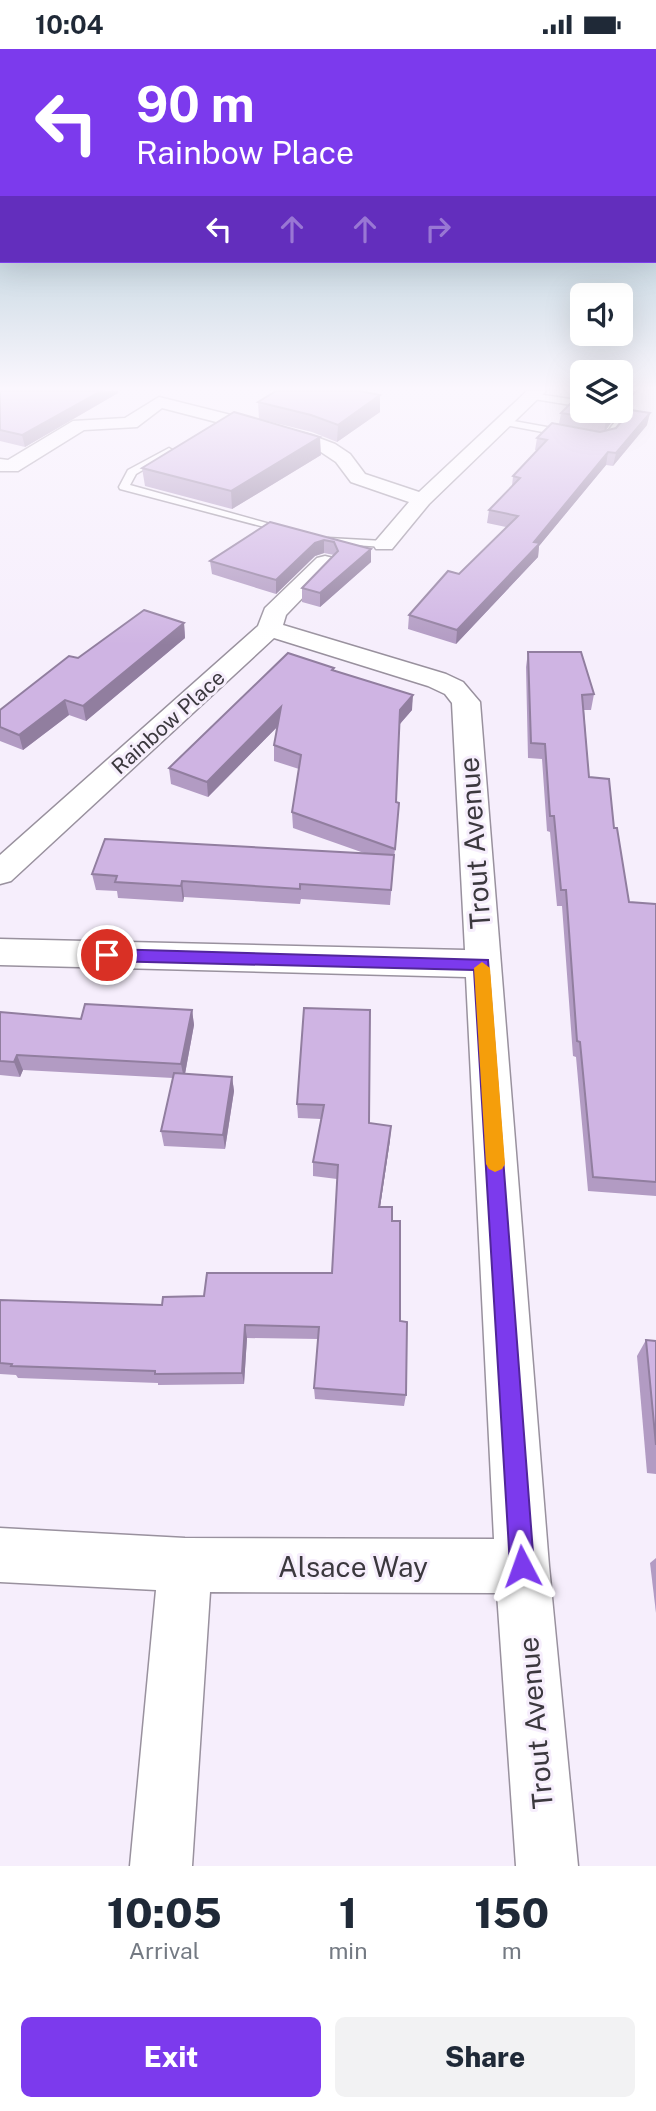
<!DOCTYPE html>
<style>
:root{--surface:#fff;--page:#f2f2f3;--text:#1f2937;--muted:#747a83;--accent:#7c3aed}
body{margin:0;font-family:"Public Sans",sans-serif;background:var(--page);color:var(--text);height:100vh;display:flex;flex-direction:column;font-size:26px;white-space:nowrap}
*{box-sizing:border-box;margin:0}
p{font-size:23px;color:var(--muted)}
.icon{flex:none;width:38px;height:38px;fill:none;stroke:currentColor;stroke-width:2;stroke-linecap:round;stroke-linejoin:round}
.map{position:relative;height:1817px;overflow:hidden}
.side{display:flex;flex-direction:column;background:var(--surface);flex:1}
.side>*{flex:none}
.hud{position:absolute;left:0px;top:0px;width:656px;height:214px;box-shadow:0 7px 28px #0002;background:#7c3aed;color:#fff;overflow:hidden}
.buttons{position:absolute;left:570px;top:234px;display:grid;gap:14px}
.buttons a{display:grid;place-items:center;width:63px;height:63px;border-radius:10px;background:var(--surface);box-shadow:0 7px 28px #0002;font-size:35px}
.pin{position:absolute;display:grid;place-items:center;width:60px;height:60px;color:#fff;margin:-30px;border:4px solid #fff;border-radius:50%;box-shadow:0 2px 7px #0007}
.me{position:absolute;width:77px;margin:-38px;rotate:356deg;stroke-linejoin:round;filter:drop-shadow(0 0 5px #0008)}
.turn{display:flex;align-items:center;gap:24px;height:147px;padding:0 21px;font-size:32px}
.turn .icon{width:91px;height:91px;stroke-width:2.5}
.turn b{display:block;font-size:49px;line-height:60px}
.lanes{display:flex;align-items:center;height:66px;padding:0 21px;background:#0003;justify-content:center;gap:35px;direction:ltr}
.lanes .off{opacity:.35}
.eta{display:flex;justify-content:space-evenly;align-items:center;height:119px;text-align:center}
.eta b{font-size:42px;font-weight:800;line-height:49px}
.action{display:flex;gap:14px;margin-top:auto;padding:14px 21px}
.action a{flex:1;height:80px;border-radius:10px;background:var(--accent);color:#fff;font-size:28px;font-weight:800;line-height:80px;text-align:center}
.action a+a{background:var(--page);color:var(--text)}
.status{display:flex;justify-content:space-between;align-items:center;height:49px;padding:0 35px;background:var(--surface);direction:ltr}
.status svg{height:19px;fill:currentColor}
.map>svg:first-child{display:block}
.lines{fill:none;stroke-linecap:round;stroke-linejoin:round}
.lane-casing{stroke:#99919e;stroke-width:3}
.street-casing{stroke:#99919e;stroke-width:3}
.lane{fill:#fff;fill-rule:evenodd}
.street{fill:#fff;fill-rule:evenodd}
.wall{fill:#b29bc3}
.shaded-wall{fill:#917e9f}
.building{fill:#cfb4e3;stroke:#917e9f;stroke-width:2}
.route{fill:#7c3aed;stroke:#51269a;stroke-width:2}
.slow{fill:#f59e0b}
.labels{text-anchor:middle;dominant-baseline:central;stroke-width:6;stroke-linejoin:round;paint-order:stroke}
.far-street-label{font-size:21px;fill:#3b383e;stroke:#f6eefc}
.near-street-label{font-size:28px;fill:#3b383e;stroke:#f6eefc}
</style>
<div class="status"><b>10:04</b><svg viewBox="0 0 49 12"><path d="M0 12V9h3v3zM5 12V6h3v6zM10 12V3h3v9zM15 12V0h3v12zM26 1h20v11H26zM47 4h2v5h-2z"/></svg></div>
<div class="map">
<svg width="656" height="1817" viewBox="0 0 656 1817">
<rect width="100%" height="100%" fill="#f6eefc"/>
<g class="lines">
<defs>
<g id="lane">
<path d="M 531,344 L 583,352 L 583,358 L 528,349 L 527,347 Z"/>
<path d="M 621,359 L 632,364 L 611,390 L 593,392 L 593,388 L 605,386 L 621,365 L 617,362 L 621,362 Z"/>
<path d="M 503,370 L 569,382 L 574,385 L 569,388 L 500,375 L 498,373 Z"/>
<path d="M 169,399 L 174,402 L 172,404 L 136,425 L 130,436 L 292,481 L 287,484 L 120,440 L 119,438 L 128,421 Z"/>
<path d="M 328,489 L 384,492 L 390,495 L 384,498 L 324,494 L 322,492 Z"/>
</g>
<g id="street">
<path d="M 527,342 L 546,342 L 429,455 L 392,500 L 376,500 L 373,495 L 409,453 L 351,433 L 336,413 L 321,403 L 297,394 L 162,359 L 137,378 L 84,381 L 18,422 L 0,422 L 0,410 L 8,411 L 73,372 L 125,369 L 159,348 L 311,386 L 335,395 L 350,405 L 365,425 L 419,443 Z"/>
<path d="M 325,507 L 333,509 L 336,514 L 286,566 L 283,576 L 446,625 L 463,633 L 480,653 L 549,1517 L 578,1817 L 516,1817 L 497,1544 L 210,1543 L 192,1817 L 130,1817 L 156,1541 L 0,1533 L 0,1479 L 185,1489 L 494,1490 L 466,928 L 0,916 L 0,890 L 465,901 L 452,654 L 445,645 L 428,637 L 274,589 L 11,832 L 0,835 L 0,806 L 258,577 L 265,559 L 317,509 Z"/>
</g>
</defs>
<!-- lane casing -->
<use href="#lane" class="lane-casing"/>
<!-- street casing -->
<use href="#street" class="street-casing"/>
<!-- lane -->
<use href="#lane" class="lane"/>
<!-- street -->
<use href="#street" class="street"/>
</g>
<!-- wall -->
<g class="wall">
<path d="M 0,342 L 118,344 L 25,398 L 0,392 Z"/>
<path d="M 575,342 L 583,342 L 583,362 L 617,365 L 605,382 L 647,376 L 613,417 L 606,416 L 539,497 L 538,508 L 456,595 L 408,580 L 409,566 L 459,525 L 506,478 L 487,474 L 489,461 L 512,437 L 513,427 L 537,402 L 535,401 L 537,389 L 559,375 L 561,364 L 576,348 L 574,348 Z"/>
<path d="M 258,353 L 380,363 L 337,393 L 312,383 L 259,370 Z"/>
<path d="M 321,406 L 232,460 L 145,437 L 142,419 Z"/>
<path d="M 270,473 L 371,500 L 371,513 L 320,558 L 302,553 L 302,539 L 334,506 L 324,504 L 315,507 L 276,545 L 212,525 L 210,512 Z"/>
<path d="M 184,574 L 185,589 L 86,672 L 69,666 L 23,701 L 0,692 L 0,661 L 78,609 Z"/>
<path d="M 528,603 L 594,645 L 591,661 L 584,661 L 589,728 L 614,779 L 629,853 L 656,855 L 656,1147 L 588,1142 L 576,1008 L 573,1007 L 562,857 L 557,857 L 550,783 L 547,782 L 542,710 L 528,709 L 526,618 Z"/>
<path d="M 334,619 L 334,622 L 412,661 L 399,676 L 396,753 L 399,754 L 390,856 L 301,850 L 300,855 L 184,848 L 183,853 L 118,849 L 117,842 L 96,841 L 92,825 L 364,804 L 293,779 L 292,763 L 299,720 L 274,712 L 274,696 L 277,678 L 208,748 L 171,735 L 169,719 Z"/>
<path d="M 304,959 L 369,1074 L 390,1091 L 380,1158 L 392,1172 L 406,1346 L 404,1357 L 315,1350 L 314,1339 L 318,1290 L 247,1289 L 244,1335 L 158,1336 L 158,1334 L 18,1329 L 16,1326 L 0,1325 L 0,1251 L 162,1256 L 332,1224 L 337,1130 L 313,1127 L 313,1113 L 321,1070 L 298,1069 L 297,1055 Z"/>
<path d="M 192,961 L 194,976 L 185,1025 L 232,1028 L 234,1042 L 225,1100 L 164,1097 L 161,1082 L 173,1029 L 23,1021 L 20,1028 L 0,1026 L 0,963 L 81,970 Z"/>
<path d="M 646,1291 L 656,1292 L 656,1425 L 647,1424 L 637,1307 Z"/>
<path d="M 656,1509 L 656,1564 L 650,1514 Z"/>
</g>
<!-- shaded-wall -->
<g class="shaded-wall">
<path d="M 101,342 L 118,342 L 118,344 L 25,398 L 22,386 Z"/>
<path d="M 629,342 L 637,342 L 624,357 L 621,358 L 621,346 Z"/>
<path d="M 380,346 L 380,363 L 337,393 L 338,376 Z"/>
<path d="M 612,362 L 618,362 L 617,365 L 604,384 L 606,371 Z"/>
<path d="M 650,364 L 647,376 L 613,417 L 616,404 Z"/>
<path d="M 320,388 L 321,406 L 232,460 L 231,442 Z"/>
<path d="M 608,403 L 606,416 L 539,497 L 538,508 L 456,595 L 457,581 L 534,493 Z"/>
<path d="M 324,491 L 324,504 L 315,507 L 276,545 L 276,531 L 315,494 Z"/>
<path d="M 371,500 L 371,513 L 320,558 L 320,544 Z"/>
<path d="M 184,574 L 185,589 L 86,672 L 83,657 Z"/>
<path d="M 413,646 L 412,661 L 399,676 L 400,661 Z"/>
<path d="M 65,651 L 69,666 L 23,701 L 19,686 Z"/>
<path d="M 281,658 L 282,673 L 208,748 L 207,733 Z"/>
<path d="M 182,832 L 184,848 L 183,853 L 181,837 Z"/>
<path d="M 192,961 L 194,976 L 184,1030 L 181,1015 Z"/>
<path d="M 17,1006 L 23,1021 L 20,1028 L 14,1013 Z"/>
<path d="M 232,1028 L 234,1042 L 225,1100 L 223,1086 Z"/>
<path d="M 391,1077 L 390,1091 L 378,1171 L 379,1158 Z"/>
<path d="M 245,1276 L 247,1289 L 244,1335 L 242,1324 Z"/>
</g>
<!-- building -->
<g class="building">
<path d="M 0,342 L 101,342 L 22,386 L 0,381 Z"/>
<path d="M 276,342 L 360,342 L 380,346 L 338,376 L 311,366 L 258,353 Z"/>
<path d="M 621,342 L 629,342 L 626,345 L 621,346 Z"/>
<path d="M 578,347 L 583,347 L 583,362 L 612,362 L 606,371 L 561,364 Z"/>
<path d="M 631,361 L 650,364 L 616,404 L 608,403 L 534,493 L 540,494 L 457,581 L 409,566 L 448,522 L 459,525 L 518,467 L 489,461 L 520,429 L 513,427 L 547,391 L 537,389 L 552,374 L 600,383 L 616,379 Z"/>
<path d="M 234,363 L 320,388 L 231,442 L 142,419 Z"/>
<path d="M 270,473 L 371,500 L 320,544 L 302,539 L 338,502 L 334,493 L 324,491 L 315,494 L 276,531 L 210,512 Z"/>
<path d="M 144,561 L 184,574 L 83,657 L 65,651 L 19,686 L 0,678 L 0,661 L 69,607 L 78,609 Z"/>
<path d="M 528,603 L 581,603 L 594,645 L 582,646 L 589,728 L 609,730 L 614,779 L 617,779 L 629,853 L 656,855 L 656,1133 L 593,1128 L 580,993 L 577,992 L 566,841 L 561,841 L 554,767 L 550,767 L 545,695 L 531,694 Z"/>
<path d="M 288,604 L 334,619 L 332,621 L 413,646 L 400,661 L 396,753 L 399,754 L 395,800 L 292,763 L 301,706 L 274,696 L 281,658 L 207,733 L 169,719 Z"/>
<path d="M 105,790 L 394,806 L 391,841 L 300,835 L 300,840 L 182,832 L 181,837 L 115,833 L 117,827 L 92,825 Z"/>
<path d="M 85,955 L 192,961 L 181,1015 L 17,1006 L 14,1013 L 0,1012 L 0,963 L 81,970 Z"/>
<path d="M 304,959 L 370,961 L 369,1074 L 391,1077 L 379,1158 L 392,1158 L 392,1172 L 400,1172 L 400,1272 L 407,1273 L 406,1346 L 314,1339 L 319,1278 L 245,1276 L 242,1324 L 155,1325 L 155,1322 L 11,1317 L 12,1315 L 0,1314 L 0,1251 L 162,1256 L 163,1248 L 204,1247 L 207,1224 L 332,1224 L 338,1116 L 313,1113 L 324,1056 L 297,1055 Z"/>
<path d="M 174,1024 L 232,1028 L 223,1086 L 161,1082 Z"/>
<path d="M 646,1291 L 656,1292 L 656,1396 Z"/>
</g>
<!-- sky -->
<linearGradient id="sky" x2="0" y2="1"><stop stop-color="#7eacba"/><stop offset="0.57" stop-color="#fbf7fe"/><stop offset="1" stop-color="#fbf7fe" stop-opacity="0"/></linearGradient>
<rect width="656" height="596" fill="url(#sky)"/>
<!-- route -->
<path class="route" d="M 107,900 L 488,911 L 534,1517 L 530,1526 L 522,1530 L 513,1526 L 510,1517 L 474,921 L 107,912 L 99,906 Z"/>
<!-- slow -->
<path class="slow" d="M 482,913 L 490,919 L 505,1115 L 502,1120 L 495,1123 L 489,1120 L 486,1115 L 474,919 Z"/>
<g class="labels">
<!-- far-street labels -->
<g class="far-street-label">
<text transform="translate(168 673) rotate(-42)">Rainbow Place</text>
</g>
<!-- near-street labels -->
<g class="near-street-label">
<text transform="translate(474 794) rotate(-94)">Trout Avenue</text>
<text x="353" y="1517">Alsace Way</text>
<text transform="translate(535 1674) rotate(-95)">Trout Avenue</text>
</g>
</g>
</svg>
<div class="buttons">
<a><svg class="icon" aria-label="sound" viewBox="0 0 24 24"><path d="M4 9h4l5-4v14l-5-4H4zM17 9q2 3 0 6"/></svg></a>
<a><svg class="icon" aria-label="layers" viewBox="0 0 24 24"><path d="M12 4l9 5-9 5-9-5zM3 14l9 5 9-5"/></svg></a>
</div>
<div class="pin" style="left:107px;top:906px;background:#d93025"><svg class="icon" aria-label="arrive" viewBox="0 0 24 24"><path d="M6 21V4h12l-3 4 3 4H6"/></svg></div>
<svg class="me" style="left:522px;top:1517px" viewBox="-20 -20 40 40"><path d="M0-17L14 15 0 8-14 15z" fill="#7c3aed" stroke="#fff" stroke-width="4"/></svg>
<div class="hud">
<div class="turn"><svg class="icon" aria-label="left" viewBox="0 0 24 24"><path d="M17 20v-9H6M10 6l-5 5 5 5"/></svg><div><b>90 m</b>Rainbow Place</div></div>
<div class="lanes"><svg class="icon" aria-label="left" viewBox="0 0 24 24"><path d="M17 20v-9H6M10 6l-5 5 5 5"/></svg><svg class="icon off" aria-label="ahead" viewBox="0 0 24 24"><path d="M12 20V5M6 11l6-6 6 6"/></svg><svg class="icon off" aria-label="ahead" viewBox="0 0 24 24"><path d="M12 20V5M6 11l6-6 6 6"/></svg><svg class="icon off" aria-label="right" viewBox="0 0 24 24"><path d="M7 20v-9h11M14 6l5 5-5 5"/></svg></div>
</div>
</div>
<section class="side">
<div class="eta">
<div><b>10:05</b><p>Arrival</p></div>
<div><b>1</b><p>min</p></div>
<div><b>150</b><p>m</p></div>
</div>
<div class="action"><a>Exit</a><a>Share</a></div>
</section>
